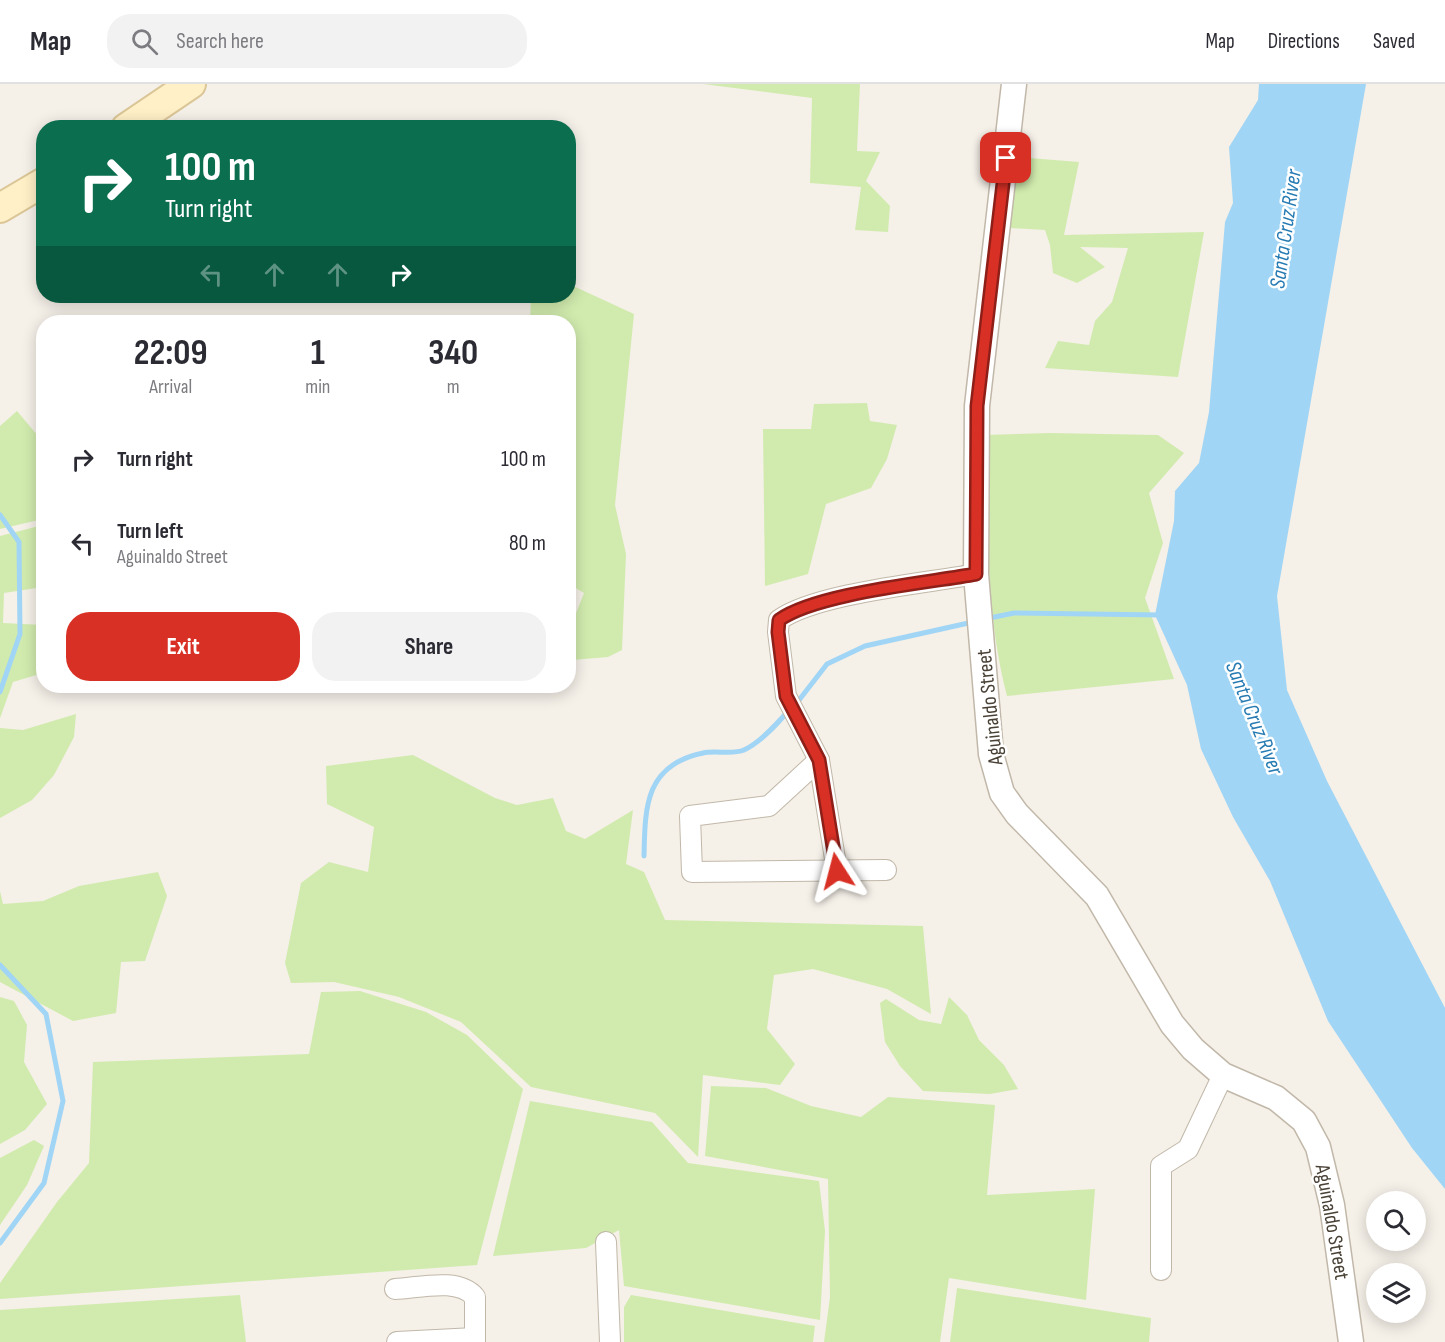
<!DOCTYPE html>
<style>
:root{--surface:#fff;--page:#f2f2f3;--text:#2b2b33;--muted:#7c7c81;--line:#e1e1e2;--accent:#d93025}
body{margin:0;font-family:"Sofia Sans Condensed",sans-serif;background:var(--page);color:var(--text);height:100vh;display:flex;flex-direction:column;font-size:22px;white-space:nowrap}
*{box-sizing:border-box;margin:0}
p{font-size:20px;color:var(--muted)}
.icon{flex:none;width:33px;height:33px;fill:none;stroke:currentColor;stroke-width:2;stroke-linecap:round;stroke-linejoin:round}
.map{position:relative;flex:1;overflow:hidden}
.drawer{position:absolute;left:36px;top:231px;width:540px;height:378px;display:flex;flex-direction:column;background:var(--surface);border-radius:24px;box-shadow:0 3px 15px #0003}
.drawer>*{flex:none}
.hud{position:absolute;left:36px;top:36px;width:540px;height:183px;border-radius:24px;box-shadow:0 3px 15px #0003;background:#0b6e4f;color:#fff;overflow:hidden}
.controls{position:absolute;left:1366px;top:1107px;display:grid;gap:12px}
.controls a{display:grid;place-items:center;width:60px;height:60px;border-radius:50%;background:var(--surface);box-shadow:0 3px 15px #0003;font-size:30px}
.pin{position:absolute;display:grid;place-items:center;width:51px;height:51px;color:#fff;margin:-26px;border-radius:12px;box-shadow:0 3px 9px #0006}
.me{position:absolute;width:66px;margin:-33px;rotate:351deg;stroke-linejoin:round;filter:drop-shadow(0 0 4px #0008)}
.turn{display:flex;align-items:center;gap:21px;height:126px;padding:0 30px;font-size:27px}
.turn .icon{width:78px;height:78px;stroke-width:2.5}
.turn b{display:block;font-size:42px;line-height:51px}
.lanes{display:flex;align-items:center;height:57px;padding:0 30px;background:#0003;justify-content:center;gap:30px;direction:ltr}
.lanes .off{opacity:.35}
.eta{display:flex;justify-content:space-evenly;align-items:center;height:102px;text-align:center}
.eta b{font-size:36px;font-weight:700;line-height:42px}
.cta{display:flex;gap:12px;margin-top:auto;padding:12px 30px}
.cta a{flex:1;height:69px;border-radius:24px;background:var(--accent);color:#fff;font-size:24px;font-weight:700;line-height:69px;text-align:center}
.cta a+a{background:var(--page);color:var(--text)}
ul{padding:0;list-style:none}
li{display:flex;align-items:center;gap:18px;height:84px;padding:0 30px}
li div{flex:1}
li b{display:block;font-size:22px}
li em{font-style:normal}
header{display:flex;align-items:center;gap:36px;box-sizing:border-box;height:84px;padding:0 30px;background:var(--surface);border-bottom:2px solid var(--line)}
header strong{font-size:28px}
nav{display:flex;gap:33px;margin-inline-start:auto;font-size:21px}
.search{width:420px;height:54px;background:var(--page);display:flex;align-items:center;gap:15px;box-sizing:border-box;padding:0 21px;border-radius:24px;color:var(--muted);font-size:22px}
.map>svg:first-child{display:block}
.green{fill:#d1ebae}
.water{fill:#a1d5f5}
.lines{fill:none;stroke-linecap:round;stroke-linejoin:round}
.stream{stroke:#a1d5f5;stroke-width:5}
.minor-casing{stroke:#c1b8a9;stroke-width:22}
.tertiary-casing{stroke:#c1b8a9;stroke-width:27}
.secondary-casing{stroke:#dbc697;stroke-width:32}
.minor{stroke:#fff;stroke-width:20}
.tertiary{stroke:#fff;stroke-width:24}
.secondary{stroke:#fff0c7;stroke-width:28}
.route-casing{stroke:#8d1f18;stroke-width:15}
.route{stroke:#d93025;stroke-width:10}
.labels{text-anchor:middle;dominant-baseline:central;stroke-width:5;stroke-linejoin:round;paint-order:stroke}
.street-label{font-size:21px;fill:#494136;stroke:#fff}
.water-label{font-size:22px;font-style:italic;fill:#277bb3;stroke:#fff}
</style>
<header>
<strong>Map</strong>
<div class="search"><svg class="icon" aria-label="search" viewBox="0 0 24 24"><circle cx="10" cy="10" r="6"/><path d="M15 15l6 6"/></svg>Search here</div>
<nav><a>Map</a><a>Directions</a><a>Saved</a></nav>
</header>
<div class="map">
<svg width="1445" height="1258" viewBox="0 0 1445 1258">
<rect width="100%" height="100%" fill="#f5f0e8"/>
<!-- green -->
<g class="green">
<path d="M 703,0 L 860,0 L 857,67 L 880,68 L 866,97 L 890,122 L 888,148 L 855,146 L 861,103 L 810,99 L 812,14 Z"/>
<path d="M 1017,73 L 1079,78 L 1064,151 L 1204,148 L 1178,293 L 1045,284 L 1058,257 L 1089,261 L 1095,237 L 1112,218 L 1128,164 L 1080,163 L 1105,183 L 1077,199 L 1053,189 L 1050,161 L 1045,146 L 1010,144 Z"/>
<path d="M 569,200 L 634,230 L 615,421 L 626,470 L 622,566 L 608,573 L 572,576 L 569,547 L 584,509 L 569,500 L 568,238 L 530,238 L 531,212 L 568,212 Z"/>
<path d="M 867,319 L 870,337 L 897,341 L 887,375 L 871,404 L 826,420 L 808,490 L 765,502 L 763,345 L 811,345 L 814,320 Z"/>
<path d="M 17,327 L 43,358 L 43,435 L 0,445 L 0,342 Z"/>
<path d="M 1049,349 L 1158,351 L 1184,369 L 1149,409 L 1163,459 L 1145,514 L 1174,595 L 1007,612 C 985,527 988,439 985,351 Z"/>
<path d="M 43,441 L 43,503 L 4,509 L 3,539 L 43,541 L 43,589 L 13,598 L 0,634 L 0,452 Z"/>
<path d="M 76,630 L 74,653 L 54,691 L 32,716 L 0,734 L 0,644 L 23,646 Z"/>
<path d="M 413,671 L 495,714 L 517,721 L 553,714 L 566,747 L 585,755 L 633,726 L 626,780 L 644,788 L 665,836 L 923,842 L 931,930 L 887,905 L 813,885 L 774,891 L 767,945 L 795,980 L 780,1001 L 703,991 L 698,1073 L 655,1029 L 531,1003 L 461,938 L 399,913 L 334,898 L 291,899 L 285,879 L 301,799 L 329,778 L 368,788 L 374,743 L 327,720 L 326,682 Z"/>
<path d="M 158,788 L 167,812 L 145,877 L 121,878 L 116,929 L 73,937 L 0,898 L 0,807 L 3,820 L 43,817 L 79,802 Z"/>
<path d="M 360,907 L 426,928 L 467,951 L 523,1005 L 477,1181 L 0,1215 L 0,1199 L 57,1118 L 89,1079 L 93,978 L 309,970 L 321,908 Z"/>
<path d="M 0,913 L 14,917 L 27,941 L 24,978 L 47,1020 L 25,1046 L 0,1060 Z"/>
<path d="M 949,913 L 967,931 L 979,956 L 1004,981 L 1018,1005 L 990,1010 L 923,1007 L 900,982 L 885,958 L 880,919 L 886,915 L 919,936 L 941,940 Z"/>
<path d="M 711,1002 L 766,1004 L 811,1022 L 861,1033 L 888,1013 L 995,1021 L 987,1111 L 1095,1105 L 1086,1216 L 949,1194 L 940,1258 L 824,1258 L 830,1213 L 828,1095 L 705,1072 Z"/>
<path d="M 530,1017 L 652,1038 L 688,1079 L 819,1097 L 825,1147 L 820,1236 L 624,1202 L 619,1146 L 586,1164 L 493,1172 Z"/>
<path d="M 34,1056 L 44,1062 L 27,1101 L 0,1141 L 0,1074 Z"/>
<path d="M 957,1204 L 1151,1234 L 1149,1258 L 950,1258 Z"/>
<path d="M 240,1211 L 246,1258 L 0,1258 L 0,1226 Z"/>
<path d="M 631,1211 L 815,1242 L 813,1258 L 624,1258 L 624,1223 Z"/>
</g>
<!-- water -->
<path class="water" d="M 1259,0 L 1366,0 L 1277,512 L 1287,606 L 1327,697 L 1445,924 L 1445,1105 L 1412,1064 L 1328,937 L 1270,797 L 1233,733 L 1201,665 L 1187,601 L 1155,531 L 1174,437 L 1175,407 L 1199,379 L 1209,328 L 1225,138 L 1233,119 L 1229,63 L 1258,16 Z"/>
<g class="lines">
<!-- stream -->
<g class="stream">
<path d="M 0,431 L 19,458 L 20,550 L 0,608"/>
<path d="M 985,535 L 1014,529 L 1161,531"/>
<path d="M 796,620 L 827,580 L 865,562 L 973,538"/>
<path d="M 644,772 C 645,723 645,681 703,669 C 715,666 733,671 744,666 C 761,658 777,640 789,626"/>
<path d="M 0,881 L 46,930 L 63,1017 L 44,1099 L 0,1159"/>
</g>
<defs>
<g id="minor">
<path d="M 819,676 L 769,722 L 690,732 L 692,788 L 886,786"/>
<path d="M 837,787 L 819,676 L 786,612 L 778,548 L 779,536 C 816,509 928,499 976,490"/>
<path d="M 606,1158 L 610,1258"/>
<path d="M 1161,1186 L 1161,1082 L 1188,1065 L 1223,991"/>
<path d="M 395,1205 C 419,1204 458,1193 475,1213 L 475,1258"/>
<path d="M 397,1258 L 475,1254"/>
</g>
<path id="tertiary" d="M 1014,0 L 977,322 L 976,490 L 991,670 L 1002,709 L 1017,730 L 1097,812 L 1172,940 L 1193,965 L 1223,991 L 1276,1014 L 1304,1037 L 1318,1063 L 1332,1121 L 1351,1258"/>
<g id="secondary">
<path d="M 126,44 L 191,0"/>
<path d="M 0,124 L 44,98"/>
</g>
</defs>
<!-- minor casing -->
<use href="#minor" class="minor-casing"/>
<!-- tertiary casing -->
<use href="#tertiary" class="tertiary-casing"/>
<!-- secondary casing -->
<use href="#secondary" class="secondary-casing"/>
<!-- minor -->
<use href="#minor" class="minor"/>
<!-- tertiary -->
<use href="#tertiary" class="tertiary"/>
<!-- secondary -->
<use href="#secondary" class="secondary"/>
</g>
<g class="lines">
<defs>
<path id="route" d="M 837,787 L 819,676 L 786,612 L 778,548 L 779,536 C 817,509 927,499 976,490 L 977,322 L 1006,74"/>
</defs>
<!-- route casing -->
<use href="#route" class="route-casing"/>
<!-- route -->
<use href="#route" class="route"/>
</g>
<g class="labels">
<!-- street labels -->
<g class="street-label">
<text transform="translate(990 623) rotate(-96)">Aguinaldo Street</text>
<text transform="translate(1332 1138) rotate(80)">Aguinaldo Street</text>
</g>
<!-- water labels -->
<g class="water-label">
<text transform="translate(1286 145) rotate(-82)">Santa Cruz River</text>
<text transform="translate(1254 634) rotate(68)">Santa Cruz River</text>
</g>
</g>
</svg>
<div class="controls">
<a><svg class="icon" aria-label="search" viewBox="0 0 24 24"><circle cx="10" cy="10" r="6"/><path d="M15 15l6 6"/></svg></a>
<a><svg class="icon" aria-label="layers" viewBox="0 0 24 24"><path d="M12 4l9 5-9 5-9-5zM3 14l9 5 9-5"/></svg></a>
</div>
<div class="pin" style="left:1006px;top:74px;background:#d93025"><svg class="icon" aria-label="arrive" viewBox="0 0 24 24"><path d="M6 21V4h12l-3 4 3 4H6"/></svg></div>
<svg class="me" style="left:837px;top:787px" viewBox="-20 -20 40 40"><path d="M0-17L14 15 0 8-14 15z" fill="#d93025" stroke="#fff" stroke-width="4"/></svg>
<div class="hud">
<div class="turn"><svg class="icon" aria-label="right" viewBox="0 0 24 24"><path d="M7 20v-9h11M14 6l5 5-5 5"/></svg><div><b>100 m</b>Turn right</div></div>
<div class="lanes"><svg class="icon off" aria-label="left" viewBox="0 0 24 24"><path d="M17 20v-9H6M10 6l-5 5 5 5"/></svg><svg class="icon off" aria-label="ahead" viewBox="0 0 24 24"><path d="M12 20V5M6 11l6-6 6 6"/></svg><svg class="icon off" aria-label="ahead" viewBox="0 0 24 24"><path d="M12 20V5M6 11l6-6 6 6"/></svg><svg class="icon" aria-label="right" viewBox="0 0 24 24"><path d="M7 20v-9h11M14 6l5 5-5 5"/></svg></div>
</div>
<section class="drawer">
<div class="eta">
<div><b>22:09</b><p>Arrival</p></div>
<div><b>1</b><p>min</p></div>
<div><b>340</b><p>m</p></div>
</div>
<ul>
<li><svg class="icon" aria-label="right" viewBox="0 0 24 24"><path d="M7 20v-9h11M14 6l5 5-5 5"/></svg><div><b>Turn right</b></div><em>100 m</em></li>
<li><svg class="icon" aria-label="left" viewBox="0 0 24 24"><path d="M17 20v-9H6M10 6l-5 5 5 5"/></svg><div><b>Turn left</b><p>Aguinaldo Street</p></div><em>80 m</em></li>
</ul>
<div class="cta"><a>Exit</a><a>Share</a></div>
</section>
</div>
